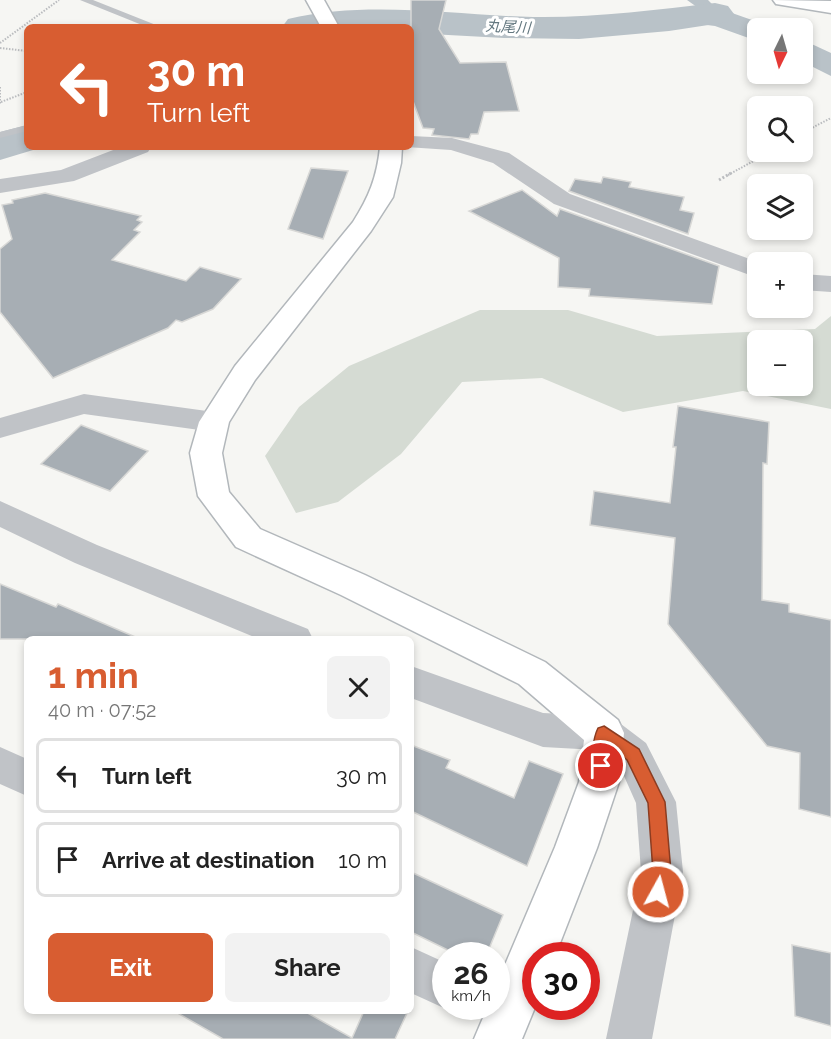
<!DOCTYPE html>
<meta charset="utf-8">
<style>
:root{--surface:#fff;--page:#f2f2f2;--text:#222;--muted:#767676;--line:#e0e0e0;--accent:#d85d31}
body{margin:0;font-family:Raleway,"Noto Sans JP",sans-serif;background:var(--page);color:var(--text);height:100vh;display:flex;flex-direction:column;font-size:22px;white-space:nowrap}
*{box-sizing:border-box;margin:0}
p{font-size:20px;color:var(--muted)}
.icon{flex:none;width:33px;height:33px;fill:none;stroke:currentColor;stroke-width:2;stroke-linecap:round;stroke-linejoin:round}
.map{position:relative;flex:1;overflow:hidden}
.panel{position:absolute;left:24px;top:636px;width:390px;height:378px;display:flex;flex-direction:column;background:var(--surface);border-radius:9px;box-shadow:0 3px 9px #0003}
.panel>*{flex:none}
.top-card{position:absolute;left:24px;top:24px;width:390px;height:126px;border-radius:9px;box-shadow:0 3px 9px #0003;background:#d85d31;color:#fff;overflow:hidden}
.needle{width:39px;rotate:185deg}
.tools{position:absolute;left:747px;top:18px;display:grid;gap:12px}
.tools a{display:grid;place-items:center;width:66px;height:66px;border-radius:9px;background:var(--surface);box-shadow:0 3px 9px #0003;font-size:30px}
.speed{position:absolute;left:432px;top:942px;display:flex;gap:12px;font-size:30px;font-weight:700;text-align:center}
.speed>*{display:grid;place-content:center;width:78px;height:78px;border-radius:50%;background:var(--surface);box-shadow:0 3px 9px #0003;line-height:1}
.speed small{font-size:15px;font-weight:400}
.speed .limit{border:9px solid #d22;background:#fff;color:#111}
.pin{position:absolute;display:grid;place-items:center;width:51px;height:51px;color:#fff;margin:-26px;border:3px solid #fff;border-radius:50%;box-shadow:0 2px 6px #0007}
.me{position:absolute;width:66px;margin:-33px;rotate:7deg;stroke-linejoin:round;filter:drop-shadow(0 0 4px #0008)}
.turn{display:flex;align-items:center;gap:21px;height:126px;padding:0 24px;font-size:27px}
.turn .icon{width:78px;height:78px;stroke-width:2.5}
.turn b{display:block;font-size:42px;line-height:51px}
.round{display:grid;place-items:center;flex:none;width:63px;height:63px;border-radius:9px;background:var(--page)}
.headline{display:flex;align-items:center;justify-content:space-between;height:102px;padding:0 24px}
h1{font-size:36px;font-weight:700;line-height:45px;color:var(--accent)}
.cta{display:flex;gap:12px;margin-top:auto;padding:12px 24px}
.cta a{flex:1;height:69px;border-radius:9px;background:var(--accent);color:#fff;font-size:24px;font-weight:700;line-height:69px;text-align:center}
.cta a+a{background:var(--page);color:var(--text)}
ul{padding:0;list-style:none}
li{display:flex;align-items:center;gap:18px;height:75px;margin:0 12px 9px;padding:0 12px;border:3px solid var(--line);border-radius:9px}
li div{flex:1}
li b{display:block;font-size:22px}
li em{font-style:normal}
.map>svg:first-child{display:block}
.green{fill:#d5dbd3;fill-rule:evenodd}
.water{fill:#b9c2c8}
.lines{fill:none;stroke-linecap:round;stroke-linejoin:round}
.river{fill:#b9c2c8;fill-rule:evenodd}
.building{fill:#a7aeb4;stroke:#d8d8d6;stroke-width:1.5}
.secondary-casing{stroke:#b2b7bb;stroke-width:3}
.path-far1{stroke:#babcbf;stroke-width:2;stroke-dasharray:1.5 1.5;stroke-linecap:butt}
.path{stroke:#babcbf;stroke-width:3;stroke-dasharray:2 2;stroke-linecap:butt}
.lane{fill:#c0c3c7;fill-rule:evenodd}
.street{fill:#c0c3c7;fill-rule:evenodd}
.secondary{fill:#fff;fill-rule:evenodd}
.route{fill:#d85d31;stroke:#8c3c20;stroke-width:1.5}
.labels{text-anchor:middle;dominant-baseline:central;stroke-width:6;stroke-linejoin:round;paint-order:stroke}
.far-water-label{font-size:15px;font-style:italic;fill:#63777f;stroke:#fff}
</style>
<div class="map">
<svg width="831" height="1039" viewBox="0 0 831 1039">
<rect width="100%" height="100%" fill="#f6f6f3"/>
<!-- green -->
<path class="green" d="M 480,310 L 568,310 L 657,336 L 815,329 L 831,316 L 831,409 L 743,391 L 623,412 L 542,378 L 462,382 L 401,454 L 338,502 L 296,513 L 265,456 L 299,407 L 349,366 ZM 758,340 L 802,340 L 802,386 L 758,386 Z"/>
<!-- water -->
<g class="water">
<path d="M 687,0 L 708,0 L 715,7 L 775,28 L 758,28 L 757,41 L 715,26 L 691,23 L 696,15 L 704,12 Z"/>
<path d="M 803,40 L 831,53 L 831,76 L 803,62 Z"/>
</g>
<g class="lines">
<!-- river -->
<g class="river">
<path d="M 715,3 L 728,6 L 734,14 L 728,22 L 669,31 L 579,39 L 504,38 L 411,33 L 411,27 L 282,27 L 288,19 C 368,0 452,15 533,17 C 594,18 655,10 715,3 Z"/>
<path d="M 27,125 L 27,147 L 43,147 L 0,160 L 0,132 Z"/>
</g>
</g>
<!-- building -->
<g class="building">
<path d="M 411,0 L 446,0 L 439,29 L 460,63 L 506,62 L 519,111 L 484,112 L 478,134 L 471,134 L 469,139 L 432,135 L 434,129 L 423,128 L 411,96 Z"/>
<path d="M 311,168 L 348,171 L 323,239 L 288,229 Z"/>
<path d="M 603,177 L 631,182 L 629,187 L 684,197 L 680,210 L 694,213 L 688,234 L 569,191 L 575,179 L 601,183 Z"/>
<path d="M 522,190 L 557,216 L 560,209 L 719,266 L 712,304 L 589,296 L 590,289 L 558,287 L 559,258 L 469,211 Z"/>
<path d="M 45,193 L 141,216 L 137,220 L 142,222 L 134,230 L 140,232 L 112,260 L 186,281 L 200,267 L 241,279 L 213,309 L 182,322 L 176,320 L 168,328 L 53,378 L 0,312 L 0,249 L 12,239 L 2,205 L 13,203 L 12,200 Z"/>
<path d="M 678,406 L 769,422 L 767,464 L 763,463 L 762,600 L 789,604 L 789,612 L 831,620 L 831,817 L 799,809 L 800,753 L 767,746 L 668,624 L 675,538 L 590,525 L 594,491 L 670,503 L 676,447 L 673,447 Z"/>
<path d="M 81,425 L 148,451 L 110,491 L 41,464 Z"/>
<path d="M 0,584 L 56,607 L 58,604 L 140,639 L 0,639 Z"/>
<path d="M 411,745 L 450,760 L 446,768 L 514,798 L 529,761 L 563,774 L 527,866 L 411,811 Z"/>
<path d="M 411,872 L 503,915 L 486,956 L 460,956 L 411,932 Z"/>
<path d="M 792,945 L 831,953 L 831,1026 L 795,1016 Z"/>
<path d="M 174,1011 L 304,1011 L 352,1038 L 364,1011 L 408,1011 L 395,1039 L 223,1039 Z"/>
</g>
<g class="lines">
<defs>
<g id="secondary">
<path d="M 306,0 L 324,0 L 339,27 L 321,27 Z"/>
<path d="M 773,0 L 831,1 L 831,13 L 782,5 L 776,4 Z"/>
<path d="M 380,147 L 402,147 L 401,163 L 393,197 L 371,231 L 255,380 L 229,422 L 222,453 L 229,492 L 260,529 L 365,575 L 545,662 L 618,720 L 624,733 L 619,782 L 597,848 L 555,956 L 536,956 L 536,1005 L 522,1039 L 474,1039 L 488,1006 L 496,1006 L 496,986 L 555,847 L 579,782 L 584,740 L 519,684 L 341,595 L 236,547 L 198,496 L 190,453 L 199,422 L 235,366 L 353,222 C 369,197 377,177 380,147 Z"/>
</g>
</defs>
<!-- secondary casing -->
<use href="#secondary" class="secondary-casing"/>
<!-- path-far1 -->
<g class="path-far1">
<path d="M 0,43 L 59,0"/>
<path d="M 0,48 L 27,51"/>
<path d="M 0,87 L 0,104"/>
<path d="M 1,102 L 27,92"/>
<path d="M 802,133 L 831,118"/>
<path d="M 728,175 L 770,152"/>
</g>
<!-- path -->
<path class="path" d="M 719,180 L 731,173"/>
<!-- lane -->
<g class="lane">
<path d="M 80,0 L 93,0 L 161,27 L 147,27 Z"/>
<path d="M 27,125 L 27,131 L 0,138 L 0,132 Z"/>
</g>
<!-- street -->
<g class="street">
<path d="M 411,136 L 452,138 L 509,153 L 570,194 L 758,262 L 758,278 L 554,204 L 493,163 L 451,150 L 406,147 L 411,147 Z"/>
<path d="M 121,147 L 151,147 L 148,152 L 74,181 L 0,193 L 0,179 L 61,170 Z"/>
<path d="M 802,274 L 831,276 L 831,292 L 802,290 Z"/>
<path d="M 84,394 L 214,412 L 224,415 L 228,422 L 224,429 L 214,432 L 84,414 L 0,438 L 0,418 Z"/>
<path d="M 0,501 L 97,545 L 308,629 L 313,639 L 259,639 L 75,563 L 0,527 Z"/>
<path d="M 411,666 L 543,713 L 604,716 L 617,721 L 646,743 L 676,802 L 683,872 L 652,1039 L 606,1039 L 641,872 L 636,803 L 620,767 L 597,750 L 543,747 L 411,698 Z"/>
<path d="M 0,747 L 27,759 L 27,796 L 0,784 Z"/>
<path d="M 411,947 L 446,963 L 446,1006 L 452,1006 L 446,1009 L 411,993 Z"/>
</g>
<!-- secondary -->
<use href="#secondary" class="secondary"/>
</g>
<!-- route -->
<path class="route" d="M 604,726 L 639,749 L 665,802 L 671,872 L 664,899 L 658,902 L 652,899 L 649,892 L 653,872 L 648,803 L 627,760 L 610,747 L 606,771 L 601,774 L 595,771 C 590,761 593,738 598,728 Z"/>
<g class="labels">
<!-- far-water labels -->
<g class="far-water-label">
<text transform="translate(508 27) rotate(3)">丸尾川</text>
</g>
</g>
</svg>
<div class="tools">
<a><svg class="needle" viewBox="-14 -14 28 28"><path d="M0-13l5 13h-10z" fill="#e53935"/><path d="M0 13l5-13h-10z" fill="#767676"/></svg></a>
<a><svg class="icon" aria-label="search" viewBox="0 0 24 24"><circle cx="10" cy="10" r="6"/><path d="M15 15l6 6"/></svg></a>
<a><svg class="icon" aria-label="layers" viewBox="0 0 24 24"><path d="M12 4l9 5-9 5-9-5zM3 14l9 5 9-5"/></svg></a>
<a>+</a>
<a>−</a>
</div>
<div class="speed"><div>26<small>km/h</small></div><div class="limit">30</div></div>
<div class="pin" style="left:601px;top:766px;background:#d93025"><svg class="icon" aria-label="arrive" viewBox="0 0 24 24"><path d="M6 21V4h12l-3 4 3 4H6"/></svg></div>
<svg class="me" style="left:658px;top:892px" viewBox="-20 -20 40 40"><circle r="17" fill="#d85d31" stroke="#fff" stroke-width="3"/><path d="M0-11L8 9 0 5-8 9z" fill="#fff"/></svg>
<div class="top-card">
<div class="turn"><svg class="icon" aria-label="left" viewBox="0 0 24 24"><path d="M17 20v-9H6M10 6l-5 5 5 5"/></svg><div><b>30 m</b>Turn left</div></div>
</div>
<section class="panel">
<div class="headline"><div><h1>1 min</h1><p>40 m · 07:52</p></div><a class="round"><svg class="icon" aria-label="close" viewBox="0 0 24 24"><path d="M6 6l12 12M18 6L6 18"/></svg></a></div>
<ul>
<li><svg class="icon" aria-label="left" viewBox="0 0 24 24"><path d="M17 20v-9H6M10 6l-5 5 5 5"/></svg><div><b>Turn left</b></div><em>30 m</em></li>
<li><svg class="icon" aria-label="arrive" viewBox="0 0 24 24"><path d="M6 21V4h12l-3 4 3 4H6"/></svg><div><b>Arrive at destination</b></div><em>10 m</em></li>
</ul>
<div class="cta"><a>Exit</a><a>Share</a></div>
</section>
</div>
